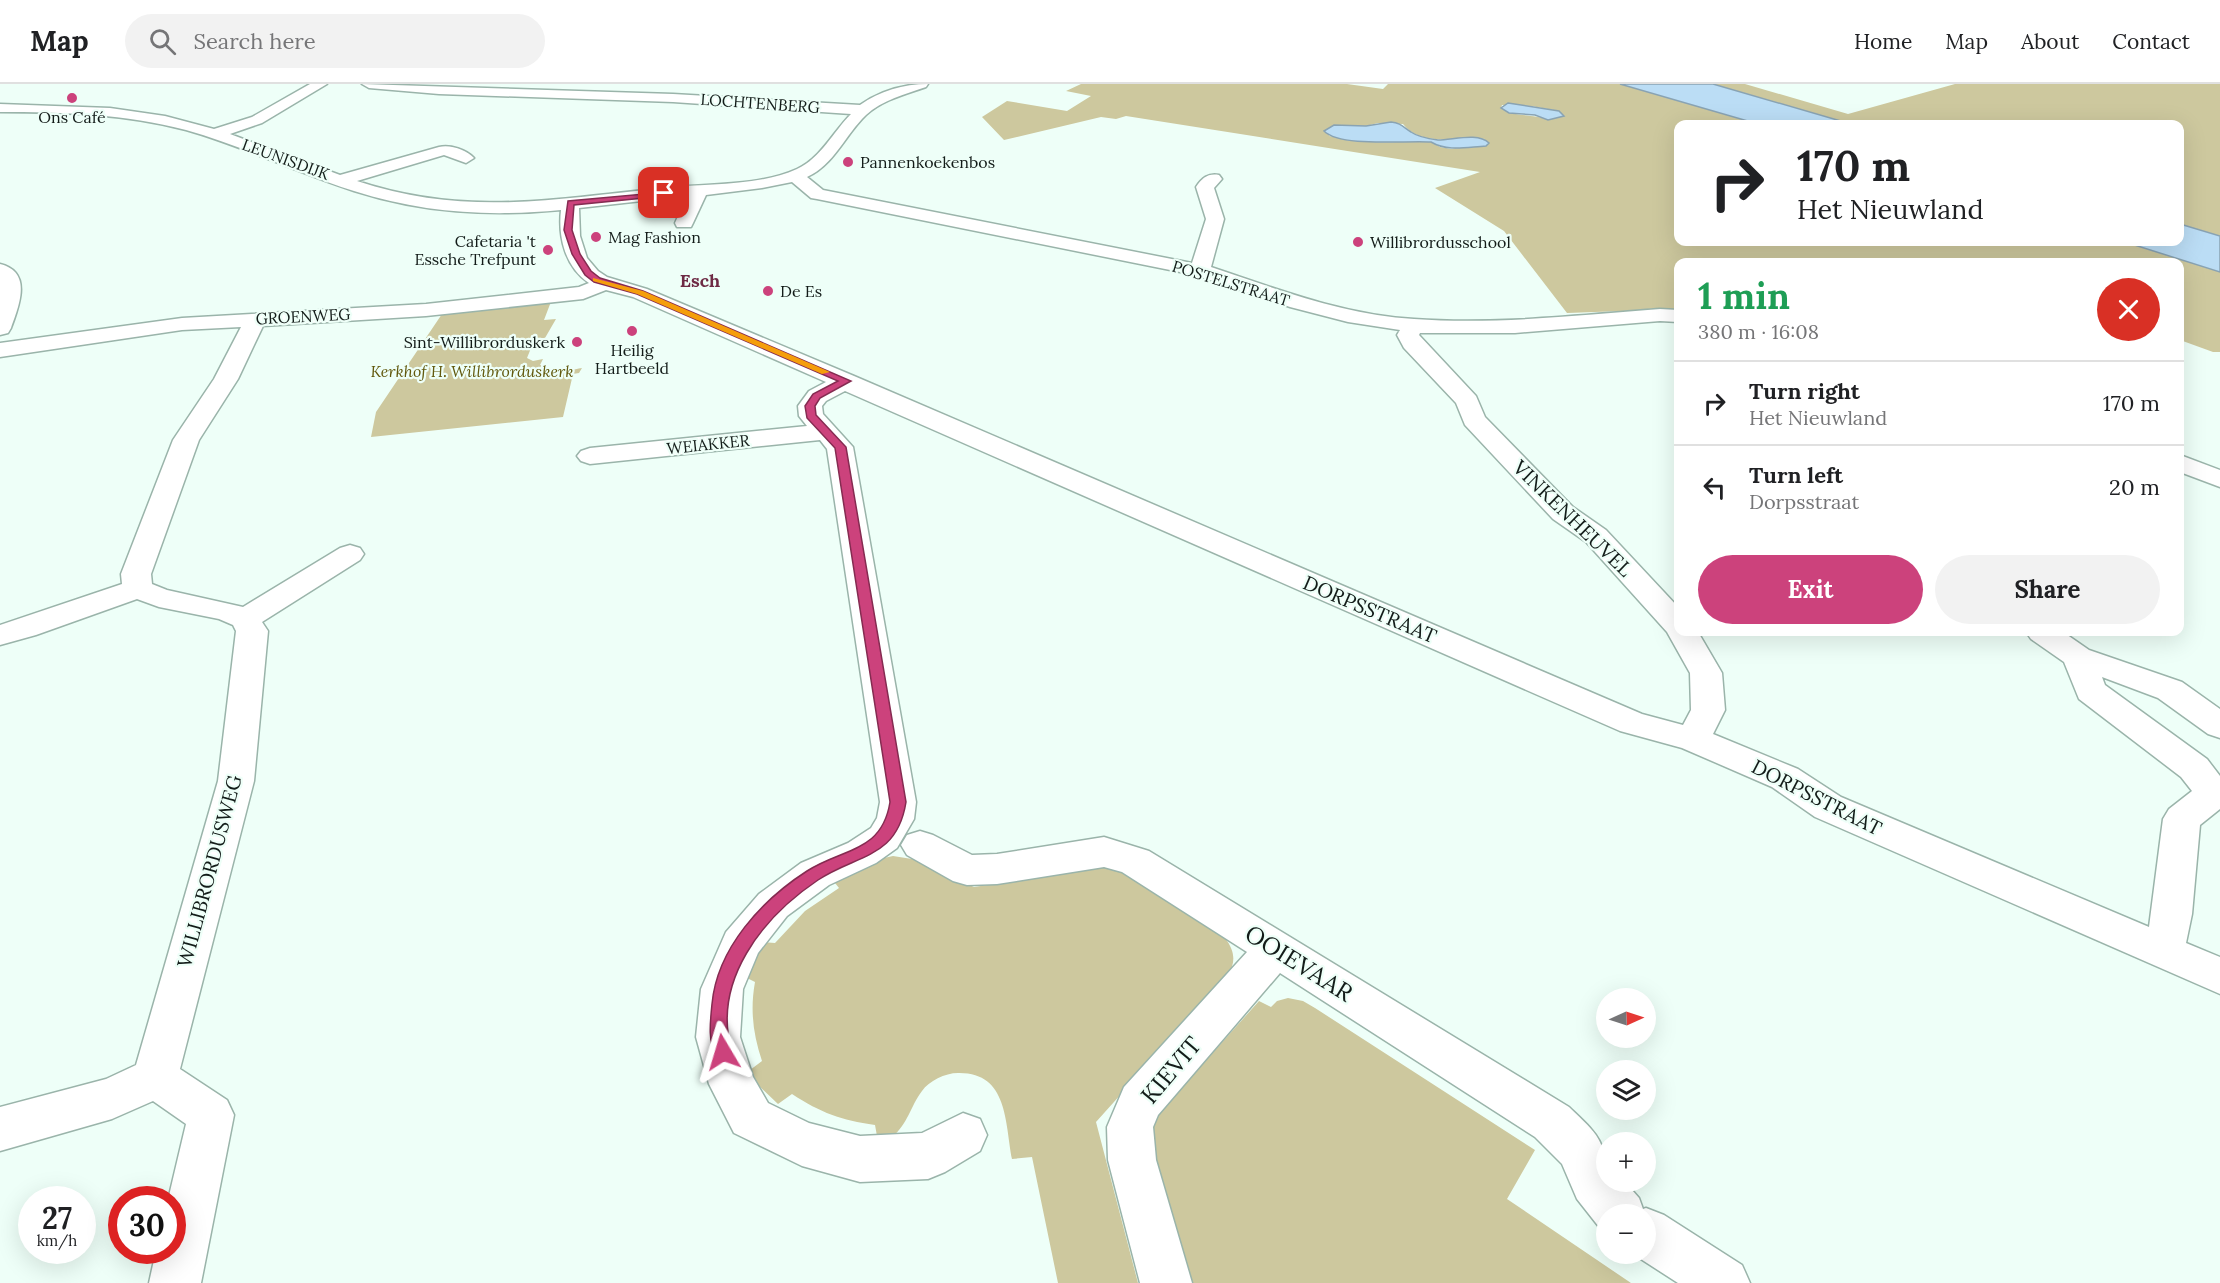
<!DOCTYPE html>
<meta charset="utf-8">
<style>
:root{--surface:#fff;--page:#f2f2f2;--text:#202124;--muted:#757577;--line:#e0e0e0;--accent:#cc427c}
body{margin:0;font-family:Lora,serif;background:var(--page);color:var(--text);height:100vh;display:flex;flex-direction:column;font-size:22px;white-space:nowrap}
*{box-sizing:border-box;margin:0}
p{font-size:20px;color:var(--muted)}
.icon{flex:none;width:33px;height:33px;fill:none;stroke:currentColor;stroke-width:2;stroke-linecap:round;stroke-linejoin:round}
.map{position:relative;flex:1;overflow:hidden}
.sheet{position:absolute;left:1674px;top:174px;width:510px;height:378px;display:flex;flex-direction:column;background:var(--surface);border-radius:12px;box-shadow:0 6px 24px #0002}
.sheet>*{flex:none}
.guide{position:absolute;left:1674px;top:36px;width:510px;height:126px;border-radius:12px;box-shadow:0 6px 24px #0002;background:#fff;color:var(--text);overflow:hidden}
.needle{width:39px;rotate:87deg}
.fabs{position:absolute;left:1596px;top:904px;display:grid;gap:12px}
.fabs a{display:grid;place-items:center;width:60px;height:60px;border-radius:50%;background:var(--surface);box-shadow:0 6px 24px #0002;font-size:30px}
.speed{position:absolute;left:18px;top:1102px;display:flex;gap:12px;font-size:30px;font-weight:700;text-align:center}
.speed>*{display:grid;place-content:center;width:78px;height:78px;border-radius:50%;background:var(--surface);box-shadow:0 6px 24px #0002;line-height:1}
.speed small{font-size:15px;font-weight:400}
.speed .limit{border:9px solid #d22;background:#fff;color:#111}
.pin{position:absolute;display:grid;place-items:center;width:51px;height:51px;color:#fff;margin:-26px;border-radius:12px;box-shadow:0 3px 9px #0006}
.me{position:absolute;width:66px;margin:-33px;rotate:353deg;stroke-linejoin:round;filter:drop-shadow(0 0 4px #0008)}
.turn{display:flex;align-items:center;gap:21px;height:126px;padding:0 24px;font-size:27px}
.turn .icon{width:78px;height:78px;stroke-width:2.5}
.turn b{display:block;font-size:42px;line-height:51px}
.round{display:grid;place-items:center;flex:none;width:63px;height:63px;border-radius:32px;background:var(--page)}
.summary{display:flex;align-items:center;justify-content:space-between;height:102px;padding:0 24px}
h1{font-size:36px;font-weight:700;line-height:45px;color:#1e9e55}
.primary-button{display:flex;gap:12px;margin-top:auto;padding:12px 24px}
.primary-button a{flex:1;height:69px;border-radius:36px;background:var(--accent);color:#fff;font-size:24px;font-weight:700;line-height:69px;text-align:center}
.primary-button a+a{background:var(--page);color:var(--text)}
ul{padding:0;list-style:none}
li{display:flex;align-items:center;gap:18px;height:84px;padding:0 24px;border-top:2px solid var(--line)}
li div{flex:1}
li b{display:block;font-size:22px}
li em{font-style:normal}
header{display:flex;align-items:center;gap:36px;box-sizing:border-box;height:84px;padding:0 30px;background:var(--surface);border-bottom:2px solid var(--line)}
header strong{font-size:28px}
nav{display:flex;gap:33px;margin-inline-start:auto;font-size:21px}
.search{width:420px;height:54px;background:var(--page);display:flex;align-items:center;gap:15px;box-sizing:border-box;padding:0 21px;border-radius:33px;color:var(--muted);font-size:22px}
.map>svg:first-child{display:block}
.green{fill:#cdc89e;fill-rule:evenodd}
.water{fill:#bbddf5;stroke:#89a3b3;stroke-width:1.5}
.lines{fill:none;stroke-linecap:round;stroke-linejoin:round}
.minor-casing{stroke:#9ab4aa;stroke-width:3}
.minor{fill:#fff;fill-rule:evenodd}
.route{fill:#cc427c;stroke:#852b51;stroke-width:1.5}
.slow{fill:#f59e0b}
.poi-dot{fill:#cc427c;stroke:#eefff8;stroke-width:2}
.labels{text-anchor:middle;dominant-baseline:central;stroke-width:4.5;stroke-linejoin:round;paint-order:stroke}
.far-street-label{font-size:16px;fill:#131c19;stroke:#eefff8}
.far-poi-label{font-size:16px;fill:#131c19;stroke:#eefff8;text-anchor:start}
.far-park-label{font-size:16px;font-style:italic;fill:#61580c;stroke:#eefff8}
.far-quarter-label{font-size:18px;font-weight:bold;fill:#6e2b45;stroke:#eefff8}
.street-label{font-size:20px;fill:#131c19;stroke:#eefff8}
.near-street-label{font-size:24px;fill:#131c19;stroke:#eefff8}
</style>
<header>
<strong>Map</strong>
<div class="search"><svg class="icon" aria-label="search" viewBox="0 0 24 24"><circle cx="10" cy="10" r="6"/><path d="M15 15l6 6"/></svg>Search here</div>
<nav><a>Home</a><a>Map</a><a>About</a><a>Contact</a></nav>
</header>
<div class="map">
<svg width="2220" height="1199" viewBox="0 0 2220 1199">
<rect width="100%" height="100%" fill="#eefff8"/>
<!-- green -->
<g class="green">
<path d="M 1081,0 L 1347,0 L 1383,5 L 1388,0 L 1620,0 L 1758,40 L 1678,40 L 1678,158 L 2125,158 L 2220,188 L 2220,268 L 2213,268 L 2180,256 L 2180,178 L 1678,178 L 1678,225 L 1567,229 L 1504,147 L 1435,104 L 1480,88 L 1126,32 L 1116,35 L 1101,33 L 1004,56 L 982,33 L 1007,17 L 1067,27 L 1091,12 L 1066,7 ZM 1502,21 L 1531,22 L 1559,27 L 1548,36 C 1534,29 1513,34 1501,24 ZM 1378,39 L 1403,40 C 1422,64 1459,52 1485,55 L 1452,65 L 1440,63 L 1432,58 L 1379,58 L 1329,52 L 1334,41 L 1366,42 Z"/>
<path d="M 1713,0 L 1745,0 L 1848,30 L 1955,0 L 2220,0 L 2220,152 L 2180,140 L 2180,40 L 1851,40 Z"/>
<path d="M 552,215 L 544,236 L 556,235 L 545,254 L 536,254 L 534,259 L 530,259 L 527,264 L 531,264 L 527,274 L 533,277 L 543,275 L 540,281 L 544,281 L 543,285 C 556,293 569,286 582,284 L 579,289 L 573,290 L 563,333 L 371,353 L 376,328 L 444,227 Z"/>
<path d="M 893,772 L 912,775 L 974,803 L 1114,782 L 1225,854 C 1235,867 1236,878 1228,891 L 1096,1038 L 1138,1199 L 1058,1199 L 1032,1073 L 1012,1075 C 1005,1038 1008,988 958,989 C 945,989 929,997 922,1007 C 910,1023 908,1040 892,1053 L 877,1052 L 875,1041 C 841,1036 821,1029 792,1010 L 778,1020 L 758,1001 L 750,986 L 762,977 C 753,950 750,926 755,898 L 743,892 L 761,858 L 775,859 L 805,827 L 839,804 L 835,799 L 837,793 L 884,774 Z"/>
<path d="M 1288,914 L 1303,917 L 1315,924 L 1535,1066 L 1507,1115 L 1631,1199 L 1191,1199 L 1153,1072 C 1151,1054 1151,1047 1158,1030 L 1259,917 L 1271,923 L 1277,917 Z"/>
</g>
<!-- water -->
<g class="water">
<path d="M 1620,0 L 1713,0 L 1851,40 L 1758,40 Z"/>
<path d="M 1508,19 L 1559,27 L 1564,32 L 1548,36 L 1535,31 L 1509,29 L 1501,24 Z"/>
<path d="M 1391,38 C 1401,39 1403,43 1411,48 C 1418,53 1430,55 1438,56 C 1453,56 1478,48 1489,59 L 1486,62 C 1467,63 1448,68 1431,58 C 1407,56 1341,64 1324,47 L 1334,41 L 1366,42 Z"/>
<path d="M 2180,140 L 2220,152 L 2220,188 L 2125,158 L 2180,158 Z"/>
</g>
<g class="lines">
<defs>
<g id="minor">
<path d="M 310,0 L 327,0 L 262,39 L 230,50 L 340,91 L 439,63 C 450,60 467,66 474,74 L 466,79 L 444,71 L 357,97 C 465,133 555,115 663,104 C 706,99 757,103 797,85 C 821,74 833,48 851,30 L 673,18 L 439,10 L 369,4 L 362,0 L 673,10 L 860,21 C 880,7 903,0 928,0 L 926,3 C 906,10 882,16 866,31 C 845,51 834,81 807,93 L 823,106 L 1192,179 L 1206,135 L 1196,103 C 1202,94 1208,89 1219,91 L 1222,95 L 1214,104 L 1224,135 L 1211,183 C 1277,205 1344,231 1414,235 C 1496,241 1579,231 1660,225 L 1678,226 L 1678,238 L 1660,237 L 1515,249 L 1420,249 L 1419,251 L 1476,312 L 1485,333 L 1573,423 L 1606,446 L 1678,523 L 1678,548 L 1698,548 L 1722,589 L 1725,626 L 1713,650 L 1798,685 L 1841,713 L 2149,843 L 2163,735 L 2169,725 L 2192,707 L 2181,693 L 2079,615 L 2064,578 L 2031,555 L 2026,548 L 2063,548 L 2089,566 L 2182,598 L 2220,625 L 2220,654 L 2208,650 L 2158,614 L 2102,593 L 2105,601 L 2207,675 L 2220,692 L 2220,725 L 2200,741 L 2192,830 L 2186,859 L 2220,873 L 2220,910 L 1815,733 L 1772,703 L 1682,664 L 1620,647 L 845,307 L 826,317 L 822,322 L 823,330 L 853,363 L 916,718 L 914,735 L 897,764 L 876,779 L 829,801 L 787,832 L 758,869 L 743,905 L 740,953 L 753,993 L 768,1019 L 809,1039 L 860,1052 L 922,1049 L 963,1029 L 980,1035 L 987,1051 L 980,1067 L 945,1088 L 928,1095 L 860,1098 L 802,1082 L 734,1049 L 709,1000 L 696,953 L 701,905 L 726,848 L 759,810 L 801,779 L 848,759 L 871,744 L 877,734 L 880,718 L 827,365 L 820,356 L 590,380 L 581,377 L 577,372 L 581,367 L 590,364 L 807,342 L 799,332 L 798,322 L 809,307 L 826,298 L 633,213 L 606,206 L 583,215 L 426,232 L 263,242 L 238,295 L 199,356 L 151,490 L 152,500 L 167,506 L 243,523 L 340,464 L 350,461 L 360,464 L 364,470 L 360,476 L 262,538 L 268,547 L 254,697 L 180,985 L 227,1016 L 234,1031 L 201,1199 L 149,1199 L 156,1167 L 172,1167 L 172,1116 L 168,1116 L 186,1040 L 153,1017 L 112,1035 L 0,1067 L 0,1023 L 106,995 L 136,981 L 218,697 L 236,547 L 233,541 L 219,535 L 159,523 L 137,515 L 36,551 L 0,561 L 0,541 L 122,500 L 121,490 L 173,356 L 214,295 L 241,243 L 182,246 L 0,273 L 0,259 L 182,234 L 426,220 L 579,203 L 589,199 C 565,183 558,153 561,126 C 489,133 423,129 354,107 C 297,89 243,62 186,46 C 126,30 62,28 0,28 L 0,20 L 110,24 L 165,32 L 214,45 L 252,33 ZM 792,98 L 811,114 L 817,115 L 1195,191 L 1290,223 L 1348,238 L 1400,246 L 1397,251 L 1404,264 L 1456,319 L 1465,341 L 1553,435 L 1586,458 L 1667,548 L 1690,589 L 1691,626 L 1683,641 L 1642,630 L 854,292 L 647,205 L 607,193 L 598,187 L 587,174 L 580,152 L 579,124 L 687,112 L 675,139 L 677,143 L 691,143 L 693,139 L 706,111 L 762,104 Z"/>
<path d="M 0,180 C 33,188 19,222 11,244 L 8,249 L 0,251 Z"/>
<path d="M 2180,371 L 2220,386 L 2220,403 L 2180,388 Z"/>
<path d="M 920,747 L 933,751 L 972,771 L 997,770 L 1104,753 L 1149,767 L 1569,1023 C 1598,1051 1606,1055 1606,1098 L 1625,1098 L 1639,1114 L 1643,1125 L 1646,1124 L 1664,1131 L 1742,1181 L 1750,1199 L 1678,1199 L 1633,1170 L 1646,1170 L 1646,1131 L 1606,1131 L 1606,1150 L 1603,1148 L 1577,1115 L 1562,1080 L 1535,1053 L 1280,889 L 1158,1031 L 1153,1043 L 1156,1076 L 1192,1199 L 1140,1199 L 1108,1076 L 1107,1043 L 1124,1003 L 1247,868 L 1122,788 L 1104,783 L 997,800 L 967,801 L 953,797 L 907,771 L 901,761 L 907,751 Z"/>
</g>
</defs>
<!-- minor casing -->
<use href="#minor" class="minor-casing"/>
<!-- minor -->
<use href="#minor" class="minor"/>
</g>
<!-- route -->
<path class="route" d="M 666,108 L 664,112 L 574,121 L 572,146 L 580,170 L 591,187 L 600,194 L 643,207 L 851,297 L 820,314 L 815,322 L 816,331 L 846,363 L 906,718 C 897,775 857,770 818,796 C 763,833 711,897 732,968 L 730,974 L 723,976 L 716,974 C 708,956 710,940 712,920 C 717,864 762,816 807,787 C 842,764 882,769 890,718 L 835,364 L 807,334 L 805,322 L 813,310 L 838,297 L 637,210 L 594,198 L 585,191 L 572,170 L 564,146 L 568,117 Z"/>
<!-- slow -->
<path class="slow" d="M 593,194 L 643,207 L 830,288 L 822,290 L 637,210 L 593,197 Z"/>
<!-- markers -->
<g class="poi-dot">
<circle cx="72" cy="14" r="6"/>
<circle cx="848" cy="78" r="6"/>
<circle cx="596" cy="153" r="6"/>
<circle cx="1358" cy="158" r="6"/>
<circle cx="548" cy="166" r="6"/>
<circle cx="768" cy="207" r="6"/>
<circle cx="632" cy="247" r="6"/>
<circle cx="577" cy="258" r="6"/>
</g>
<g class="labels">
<!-- far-street labels -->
<g class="far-street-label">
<text transform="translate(760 19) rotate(4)">LOCHTENBERG</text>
<text transform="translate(286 75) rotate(20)">LEUNISDIJK</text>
<text transform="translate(1231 199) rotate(17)">POSTELSTRAAT</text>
<text transform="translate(303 232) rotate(-3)">GROENWEG</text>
<text transform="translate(708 360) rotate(-6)">WEIAKKER</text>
</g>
<!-- far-poi labels -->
<g class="far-poi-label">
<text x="72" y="33" text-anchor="middle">Ons Café</text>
<text x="860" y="78">Pannenkoekenbos</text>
<text x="608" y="153">Mag Fashion</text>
<text x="536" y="157" text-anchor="end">Cafetaria 't<tspan x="536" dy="18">Essche Trefpunt</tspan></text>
<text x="1370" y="158">Willibrordusschool</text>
<text x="780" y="207">De Es</text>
<text x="565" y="258" text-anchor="end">Sint-Willibrorduskerk</text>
<text x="632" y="266" text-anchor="middle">Heilig<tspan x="632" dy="18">Hartbeeld</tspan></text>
</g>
<!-- far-park labels -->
<g class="far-park-label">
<text x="472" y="287">Kerkhof H. Willibrorduskerk</text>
</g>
<!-- far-quarter labels -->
<g class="far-quarter-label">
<text x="700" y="196">Esch</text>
</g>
<!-- street labels -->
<g class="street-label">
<text transform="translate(1573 434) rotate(44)">VINKENHEUVEL</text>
<text transform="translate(1370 525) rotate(23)">DORPSSTRAAT</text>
<text transform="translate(1817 713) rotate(27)">DORPSSTRAAT</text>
<text transform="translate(209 787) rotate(-75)">WILLIBRORDUSWEG</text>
</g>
<!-- near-street labels -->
<g class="near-street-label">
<text transform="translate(1299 879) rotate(32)">OOIEVAAR</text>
<text transform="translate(1171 986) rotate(-50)">KIEVIT</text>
</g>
</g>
</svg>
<div class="fabs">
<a><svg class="needle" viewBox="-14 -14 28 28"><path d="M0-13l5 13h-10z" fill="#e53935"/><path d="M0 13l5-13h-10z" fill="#757577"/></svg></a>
<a><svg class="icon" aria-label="layers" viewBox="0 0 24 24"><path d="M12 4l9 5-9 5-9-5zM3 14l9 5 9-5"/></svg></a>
<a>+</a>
<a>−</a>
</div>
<div class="speed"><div>27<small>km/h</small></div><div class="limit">30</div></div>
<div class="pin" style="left:664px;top:109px;background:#d93025"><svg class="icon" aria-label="arrive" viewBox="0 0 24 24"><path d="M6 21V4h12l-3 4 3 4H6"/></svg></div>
<svg class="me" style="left:723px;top:968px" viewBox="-20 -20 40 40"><path d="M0-17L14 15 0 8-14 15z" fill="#cc427c" stroke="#fff" stroke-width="4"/></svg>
<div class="guide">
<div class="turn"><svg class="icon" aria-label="right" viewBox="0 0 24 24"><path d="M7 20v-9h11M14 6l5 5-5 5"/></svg><div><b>170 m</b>Het Nieuwland</div></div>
</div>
<section class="sheet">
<div class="summary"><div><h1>1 min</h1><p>380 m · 16:08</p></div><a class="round" style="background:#d93025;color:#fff"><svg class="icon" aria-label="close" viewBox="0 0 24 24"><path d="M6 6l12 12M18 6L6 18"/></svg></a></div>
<ul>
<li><svg class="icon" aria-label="right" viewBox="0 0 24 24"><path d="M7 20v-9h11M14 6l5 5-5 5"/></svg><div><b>Turn right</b><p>Het Nieuwland</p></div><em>170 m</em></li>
<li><svg class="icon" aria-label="left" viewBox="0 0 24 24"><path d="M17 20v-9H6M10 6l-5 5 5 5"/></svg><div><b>Turn left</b><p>Dorpsstraat</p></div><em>20 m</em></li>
</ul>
<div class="primary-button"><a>Exit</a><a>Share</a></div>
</section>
</div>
